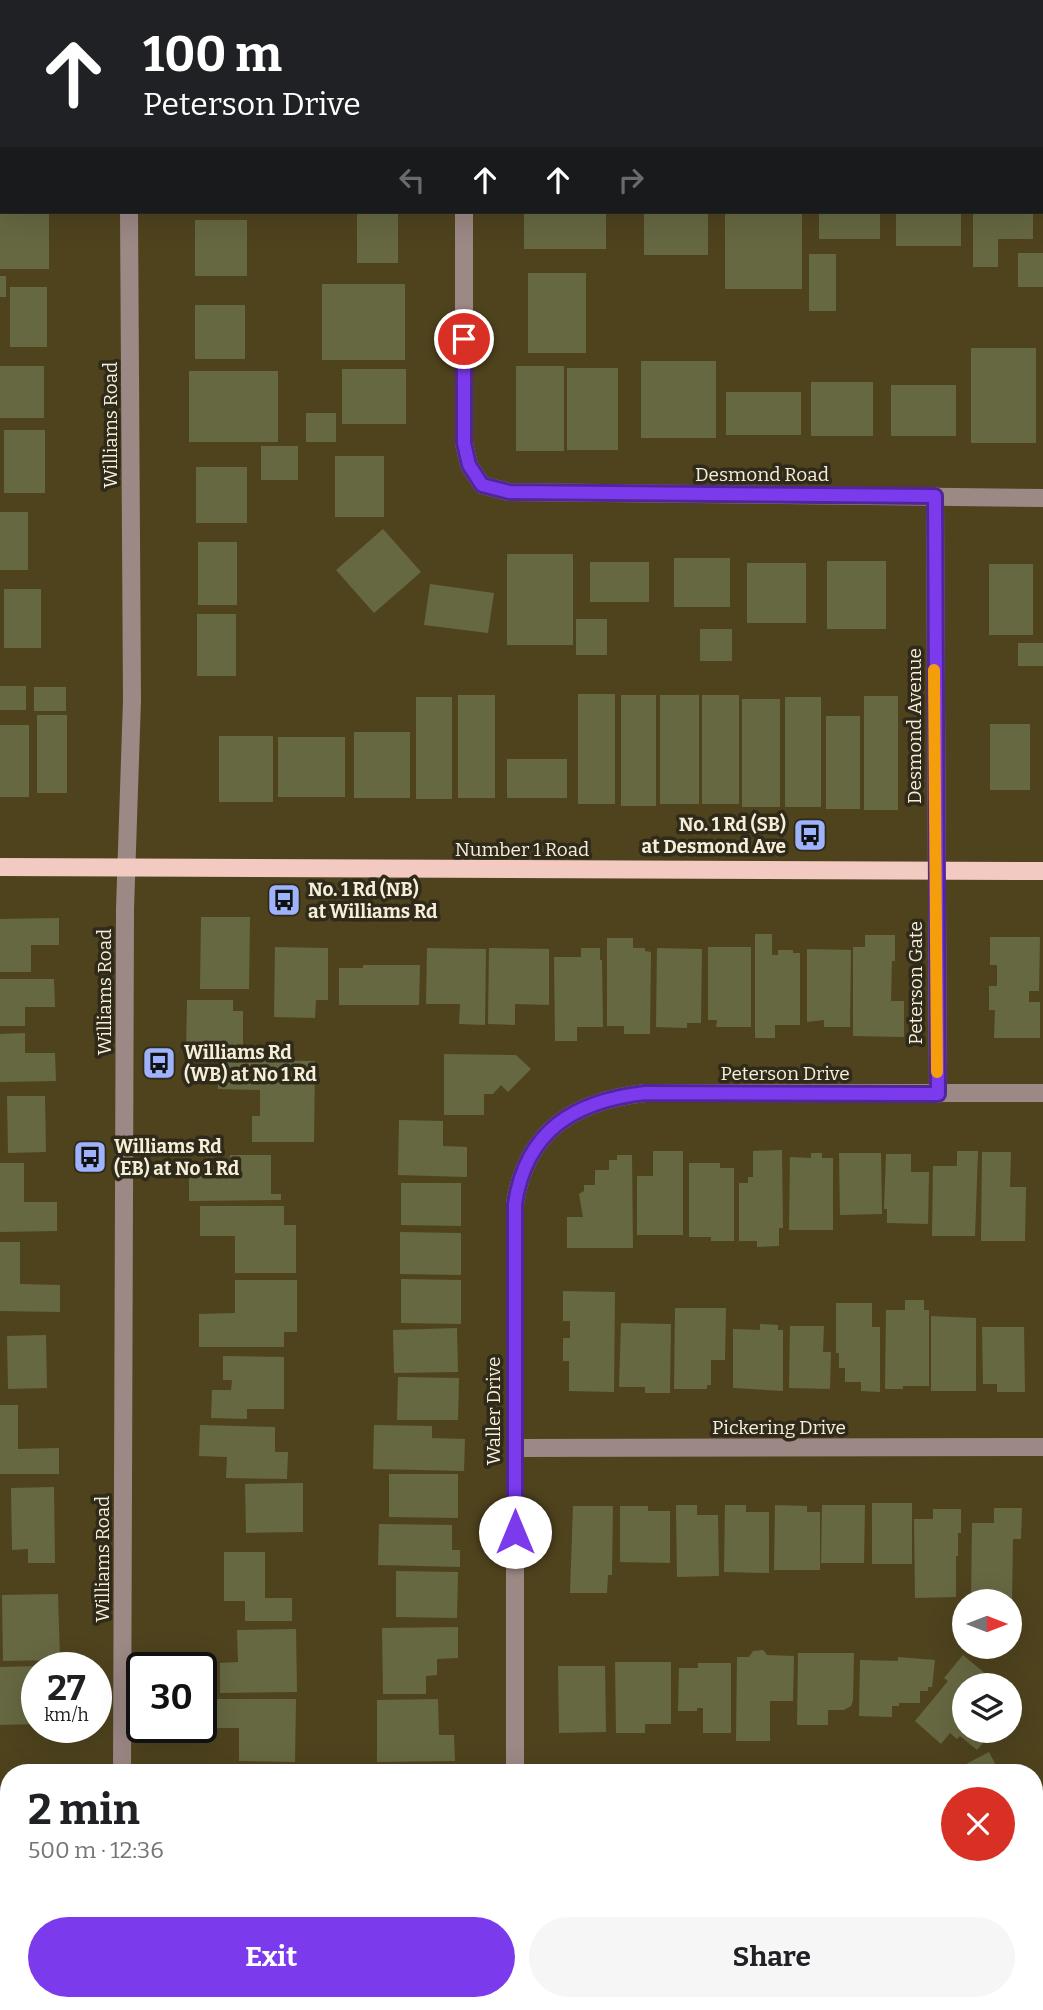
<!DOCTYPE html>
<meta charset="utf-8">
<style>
:root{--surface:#fff;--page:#f6f6f6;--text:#202124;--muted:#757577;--accent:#7c3aed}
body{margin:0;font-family:Bitter,serif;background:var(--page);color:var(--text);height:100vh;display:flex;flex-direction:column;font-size:26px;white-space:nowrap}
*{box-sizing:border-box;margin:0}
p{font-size:23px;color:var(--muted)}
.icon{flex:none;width:38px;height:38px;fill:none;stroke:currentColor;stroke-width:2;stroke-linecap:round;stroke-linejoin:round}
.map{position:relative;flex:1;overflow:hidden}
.drawer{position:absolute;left:0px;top:1764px;width:1043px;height:247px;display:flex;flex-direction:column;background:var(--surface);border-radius:28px 28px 0 0;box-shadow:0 7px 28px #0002}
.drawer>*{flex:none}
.top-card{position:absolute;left:0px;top:0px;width:1043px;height:214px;box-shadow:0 7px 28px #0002;background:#202124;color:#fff;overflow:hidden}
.needle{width:46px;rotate:90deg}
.controls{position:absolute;left:952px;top:1589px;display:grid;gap:14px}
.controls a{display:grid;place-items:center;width:70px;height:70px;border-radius:50%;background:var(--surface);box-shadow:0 7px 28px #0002;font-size:35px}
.speed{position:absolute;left:21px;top:1652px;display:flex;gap:14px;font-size:35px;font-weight:700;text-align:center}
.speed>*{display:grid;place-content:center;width:91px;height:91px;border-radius:50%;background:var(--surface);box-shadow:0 7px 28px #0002;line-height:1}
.speed small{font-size:18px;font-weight:400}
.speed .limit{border:4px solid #111;border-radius:10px;background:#fff;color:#111}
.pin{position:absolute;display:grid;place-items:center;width:60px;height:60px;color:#fff;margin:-30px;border:4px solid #fff;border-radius:50%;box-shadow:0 2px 7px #0007}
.me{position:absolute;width:77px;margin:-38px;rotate:0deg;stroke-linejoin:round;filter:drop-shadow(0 0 5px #0008)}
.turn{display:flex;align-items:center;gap:24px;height:147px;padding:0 28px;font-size:32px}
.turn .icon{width:91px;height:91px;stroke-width:2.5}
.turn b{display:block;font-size:49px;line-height:60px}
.lanes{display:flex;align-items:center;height:66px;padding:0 28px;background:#0003;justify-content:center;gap:35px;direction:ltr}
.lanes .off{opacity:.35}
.round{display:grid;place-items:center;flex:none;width:74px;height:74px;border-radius:37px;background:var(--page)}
.summary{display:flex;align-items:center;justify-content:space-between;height:119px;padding:0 28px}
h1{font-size:42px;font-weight:700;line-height:52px}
.button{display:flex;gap:14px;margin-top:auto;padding:14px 28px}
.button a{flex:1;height:80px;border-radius:42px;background:var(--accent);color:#fff;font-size:28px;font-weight:700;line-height:80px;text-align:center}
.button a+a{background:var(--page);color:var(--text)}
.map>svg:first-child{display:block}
.building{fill:#666842}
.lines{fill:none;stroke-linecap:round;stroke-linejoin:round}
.minor{stroke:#9c8884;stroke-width:18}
.major{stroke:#f3cac2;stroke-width:18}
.route-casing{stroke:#51269a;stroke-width:18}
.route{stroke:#7c3aed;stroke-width:12}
.slow{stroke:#f59e0b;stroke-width:12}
.labels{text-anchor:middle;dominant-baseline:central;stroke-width:7;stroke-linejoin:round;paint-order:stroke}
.street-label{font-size:19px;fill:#f5eed9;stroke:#2f2a1a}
.poi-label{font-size:19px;font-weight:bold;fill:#f5eed9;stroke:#2f2a1a;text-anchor:start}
</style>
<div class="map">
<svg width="1043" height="2010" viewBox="0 0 1043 2010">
<rect width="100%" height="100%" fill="#4f431e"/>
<!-- building -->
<g class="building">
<rect x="0" y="212" width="49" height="57"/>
<rect x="357" y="212" width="41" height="51"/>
<rect x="524" y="212" width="82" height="37"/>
<rect x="644" y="212" width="64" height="43"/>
<rect x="725" y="212" width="77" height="77"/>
<rect x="819" y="212" width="61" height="27"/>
<rect x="896" y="212" width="65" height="34"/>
<path d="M 973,212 L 1033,212 L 1033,239 L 998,239 L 998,267 L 973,267 Z"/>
<rect x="195" y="220" width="52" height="56"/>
<rect x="1018" y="253" width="25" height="34"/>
<rect x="809" y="254" width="27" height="57"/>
<rect x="528" y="273" width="58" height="80"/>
<rect x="0" y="276" width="6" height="21"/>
<rect x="322" y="284" width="83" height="76"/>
<rect x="10" y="287" width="37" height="60"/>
<rect x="195" y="305" width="50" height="54"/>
<rect x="971" y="348" width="65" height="95"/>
<rect x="641" y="361" width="75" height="77"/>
<rect x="0" y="366" width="44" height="52"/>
<rect x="516" y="366" width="48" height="85"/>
<rect x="567" y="368" width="51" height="82"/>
<rect x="342" y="369" width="64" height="55"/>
<rect x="189" y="371" width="89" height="71"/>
<rect x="811" y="382" width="62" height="54"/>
<rect x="891" y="385" width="65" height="51"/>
<rect x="726" y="392" width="75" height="43"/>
<rect x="306" y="413" width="30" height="29"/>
<rect x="4" y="430" width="41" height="63"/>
<rect x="261" y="446" width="37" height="34"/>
<rect x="335" y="456" width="49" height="61"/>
<rect x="196" y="467" width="51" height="56"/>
<rect x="0" y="512" width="28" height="58"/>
<path d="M 383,529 L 421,572 L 374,613 L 336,570 Z"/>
<rect x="198" y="542" width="39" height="63"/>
<rect x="507" y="554" width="66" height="91"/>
<rect x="674" y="558" width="56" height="49"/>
<rect x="827" y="561" width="59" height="68"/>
<rect x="590" y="562" width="59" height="40"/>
<rect x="747" y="563" width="59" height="60"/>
<rect x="989" y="564" width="44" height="71"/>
<path d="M 430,584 L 494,593 L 488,633 L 424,625 Z"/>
<rect x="4" y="589" width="37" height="59"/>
<rect x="197" y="614" width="39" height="62"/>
<rect x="576" y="619" width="31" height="36"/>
<rect x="700" y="629" width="32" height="32"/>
<rect x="1018" y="643" width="25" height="23"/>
<rect x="0" y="686" width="26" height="24"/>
<rect x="34" y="687" width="32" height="24"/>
<rect x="578" y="694" width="37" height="110"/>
<rect x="458" y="695" width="37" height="103"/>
<rect x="621" y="695" width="35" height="111"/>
<rect x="660" y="695" width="39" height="109"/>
<rect x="702" y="695" width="37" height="109"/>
<rect x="864" y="696" width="34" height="114"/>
<rect x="416" y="697" width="36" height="102"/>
<rect x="785" y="697" width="36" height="110"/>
<rect x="742" y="699" width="38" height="108"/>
<rect x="37" y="715" width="30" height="78"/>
<rect x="826" y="716" width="34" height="93"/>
<rect x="990" y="724" width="40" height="66"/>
<rect x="0" y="725" width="29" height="72"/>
<rect x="354" y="732" width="56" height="66"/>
<rect x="219" y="736" width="54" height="66"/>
<rect x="278" y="737" width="67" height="60"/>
<rect x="507" y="759" width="60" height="39"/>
<path d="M 201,917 L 250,917 L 249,989 L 200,989 Z"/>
<path d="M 59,918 L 59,945 L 31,945 L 31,972 L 0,972 L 0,919 Z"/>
<path d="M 755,934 L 772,934 L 772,955 L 778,955 L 778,950 L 793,950 L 793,953 L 800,953 L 800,1025 L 775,1025 L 775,1038 L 755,1038 Z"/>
<path d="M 865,935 L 895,935 L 895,961 L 892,961 L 891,1001 L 904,1001 L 904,1037 L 853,1036 L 853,947 L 865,947 Z"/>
<path d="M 990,937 L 1040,937 L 1039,991 L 1029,991 L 1029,1002 L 1040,1002 L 1040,1038 L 994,1038 L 995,1010 L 989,1010 L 989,986 L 997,986 L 997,965 L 990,965 Z"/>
<path d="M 607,938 L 633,938 L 633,948 L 645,948 L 645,951 L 651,952 L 650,1034 L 624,1034 L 624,1026 L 607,1026 Z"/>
<path d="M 275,947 L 328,948 L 328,1000 L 316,1000 L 315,1018 L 274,1017 Z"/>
<path d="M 708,947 L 751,947 L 751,1027 L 716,1027 L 717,1020 L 708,1020 Z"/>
<path d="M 427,948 L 486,949 L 485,1025 L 459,1024 L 460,1004 L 426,1004 Z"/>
<path d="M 489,948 L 549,949 L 549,1005 L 515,1004 L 515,1025 L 488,1024 Z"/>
<path d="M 581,948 L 600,948 L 600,960 L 602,960 L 603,1027 L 577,1027 L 577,1041 L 555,1041 L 554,957 L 581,957 Z"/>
<path d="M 657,948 L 702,949 L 701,1023 L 687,1023 L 687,1028 L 656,1027 Z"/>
<path d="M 807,949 L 851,950 L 850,1027 L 824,1027 L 824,1020 L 807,1022 Z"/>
<path d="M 363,965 L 420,965 L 419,1005 L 339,1005 L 339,968 L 363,968 Z"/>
<path d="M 0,979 L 54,979 L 55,1007 L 25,1007 L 25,1026 L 0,1026 Z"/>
<path d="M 187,1000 L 233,1000 L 233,1011 L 243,1011 L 243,1055 L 186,1054 Z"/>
<path d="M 25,1033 L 25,1053 L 55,1053 L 56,1081 L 0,1082 L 0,1034 Z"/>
<path d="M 444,1054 L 516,1055 L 531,1069 L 508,1092 L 501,1085 L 493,1094 L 484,1094 L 484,1115 L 444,1115 Z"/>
<path d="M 218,1060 L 315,1061 L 314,1142 L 252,1142 L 252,1116 L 260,1116 L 260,1090 L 218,1089 Z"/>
<path d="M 7,1096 L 45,1096 L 46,1152 L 8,1153 Z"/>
<path d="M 399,1120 L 443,1121 L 443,1146 L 467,1147 L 467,1177 L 398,1175 Z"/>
<path d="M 782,1150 L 783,1228 L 779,1228 L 779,1246 L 757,1247 L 757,1241 L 739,1241 L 739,1183 L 748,1183 L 748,1177 L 753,1177 L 753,1151 Z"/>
<path d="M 653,1151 L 683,1151 L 683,1235 L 637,1235 L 637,1176 L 653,1176 Z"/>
<path d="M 957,1151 L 978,1151 L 975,1236 L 932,1236 L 933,1166 L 957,1166 Z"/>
<path d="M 982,1152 L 1011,1152 L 1010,1187 L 1026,1187 L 1025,1241 L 981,1241 Z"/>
<path d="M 811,1153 L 822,1153 L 822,1158 L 833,1158 L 833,1230 L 789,1230 L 790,1157 L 811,1158 Z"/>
<path d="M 839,1153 L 881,1153 L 882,1214 L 840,1215 Z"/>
<path d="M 886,1154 L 911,1154 L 911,1172 L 929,1172 L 928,1224 L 887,1223 L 887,1209 L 884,1209 Z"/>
<path d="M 230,1155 L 271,1155 L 271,1194 L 281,1194 L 281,1200 L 189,1201 L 189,1169 L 206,1169 L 206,1157 L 212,1157 L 212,1169 L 230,1169 Z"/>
<path d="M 617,1155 L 632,1155 L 633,1248 L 567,1248 L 567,1217 L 583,1217 L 579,1194 L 584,1191 L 584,1185 L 595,1185 L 595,1170 L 609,1170 L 609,1160 L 617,1160 Z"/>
<path d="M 0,1163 L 24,1163 L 24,1202 L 57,1202 L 57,1231 L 0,1232 Z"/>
<path d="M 689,1163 L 720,1163 L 720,1168 L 734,1168 L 734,1241 L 711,1241 L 711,1237 L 689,1237 Z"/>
<path d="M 401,1183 L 461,1183 L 461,1226 L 401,1225 Z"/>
<path d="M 200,1206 L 284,1206 L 284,1225 L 296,1225 L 296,1273 L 235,1273 L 235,1236 L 200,1236 Z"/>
<path d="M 400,1232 L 461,1233 L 461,1275 L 400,1274 Z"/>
<path d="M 0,1242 L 20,1242 L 20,1284 L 60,1285 L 60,1312 L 0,1311 Z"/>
<path d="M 401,1279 L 461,1280 L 461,1324 L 401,1323 Z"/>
<path d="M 235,1280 L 297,1280 L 297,1332 L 284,1332 L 284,1347 L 199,1347 L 199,1314 L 235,1313 Z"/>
<path d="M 563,1291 L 615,1292 L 614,1392 L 569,1391 L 569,1361 L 563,1361 L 563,1338 L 570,1338 L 570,1321 L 563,1321 Z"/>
<path d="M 905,1300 L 924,1300 L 924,1310 L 929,1310 L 929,1386 L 903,1386 L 903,1389 L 885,1389 L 886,1310 L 905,1310 Z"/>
<path d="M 836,1303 L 872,1303 L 872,1327 L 880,1327 L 880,1392 L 861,1391 L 861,1382 L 845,1382 L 845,1368 L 839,1368 L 839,1353 L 836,1353 Z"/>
<path d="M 675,1308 L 726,1308 L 725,1360 L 711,1360 L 711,1385 L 707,1385 L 707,1389 L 674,1389 Z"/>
<path d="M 931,1316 L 976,1318 L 976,1391 L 931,1391 Z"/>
<path d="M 621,1323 L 671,1324 L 670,1393 L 645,1393 L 645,1387 L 619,1387 Z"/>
<path d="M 760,1324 L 778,1325 L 778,1330 L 783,1330 L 783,1391 L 733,1388 L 733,1329 L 760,1330 Z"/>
<path d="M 790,1326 L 824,1326 L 823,1352 L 831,1352 L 830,1389 L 789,1388 Z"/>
<path d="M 982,1327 L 1024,1327 L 1025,1392 L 997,1392 L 997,1384 L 983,1384 Z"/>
<path d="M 457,1328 L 458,1372 L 394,1373 L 393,1330 Z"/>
<path d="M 46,1335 L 47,1388 L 8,1389 L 7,1336 Z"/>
<path d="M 223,1356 L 284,1357 L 284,1409 L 247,1409 L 247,1419 L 211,1418 L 212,1390 L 231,1390 L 232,1380 L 223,1380 Z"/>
<path d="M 398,1377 L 459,1378 L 458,1420 L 397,1420 Z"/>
<path d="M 0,1405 L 18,1405 L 18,1449 L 59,1448 L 59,1474 L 0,1474 Z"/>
<path d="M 200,1425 L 275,1427 L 275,1452 L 288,1452 L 287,1479 L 226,1478 L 227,1457 L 199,1456 Z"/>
<path d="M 374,1425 L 432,1426 L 432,1438 L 465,1439 L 464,1471 L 373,1469 Z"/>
<path d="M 389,1474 L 458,1474 L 458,1518 L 389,1517 Z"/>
<path d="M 303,1483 L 303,1532 L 246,1533 L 245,1484 Z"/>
<path d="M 54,1487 L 55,1563 L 28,1563 L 28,1549 L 12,1550 L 11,1488 Z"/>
<rect x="872" y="1503" width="40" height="61"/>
<path d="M 676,1505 L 697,1505 L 697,1515 L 718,1515 L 719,1576 L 677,1577 Z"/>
<path d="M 725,1505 L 746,1505 L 746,1512 L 769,1512 L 769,1573 L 724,1572 Z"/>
<path d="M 775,1505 L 807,1506 L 807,1512 L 820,1512 L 820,1570 L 774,1570 Z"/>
<path d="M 822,1505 L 865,1505 L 864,1563 L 821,1563 Z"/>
<path d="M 573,1506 L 613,1506 L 612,1575 L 608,1575 L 607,1593 L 570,1593 Z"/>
<path d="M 620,1506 L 648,1506 L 648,1511 L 670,1511 L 670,1563 L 620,1562 Z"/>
<path d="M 994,1508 L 1022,1508 L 1021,1539 L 1013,1539 L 1012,1602 L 971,1601 L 972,1523 L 994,1523 Z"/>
<path d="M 933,1509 L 961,1509 L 961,1533 L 958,1533 L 958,1556 L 956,1556 L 956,1597 L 915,1598 L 914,1519 L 933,1519 Z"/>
<path d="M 379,1524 L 452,1525 L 452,1550 L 460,1550 L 460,1567 L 378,1565 Z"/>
<path d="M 224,1552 L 265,1552 L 265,1598 L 292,1598 L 292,1621 L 245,1621 L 245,1601 L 224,1601 Z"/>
<path d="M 396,1571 L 458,1572 L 457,1618 L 396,1617 Z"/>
<path d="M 58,1594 L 60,1660 L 3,1661 L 2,1595 Z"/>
<path d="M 458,1627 L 458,1658 L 437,1659 L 437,1675 L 426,1676 L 426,1694 L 383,1694 L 382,1628 Z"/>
<path d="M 296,1629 L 297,1692 L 220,1693 L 220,1663 L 238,1662 L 237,1630 Z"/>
<path d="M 763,1650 L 767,1655 L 794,1656 L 793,1701 L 770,1701 L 770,1741 L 736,1741 L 737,1657 L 749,1657 L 753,1651 Z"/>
<path d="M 798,1653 L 854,1653 L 853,1700 L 851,1706 L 844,1710 L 828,1710 L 828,1725 L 797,1725 Z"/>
<path d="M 963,1655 L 999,1685 L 964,1685 L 964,1731 L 993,1731 L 977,1750 L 960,1736 L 957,1739 L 950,1733 L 941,1744 L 915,1721 L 948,1681 L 944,1678 Z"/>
<path d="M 898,1657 L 935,1660 L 932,1687 L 928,1687 L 928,1691 L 920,1691 L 920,1703 L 899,1703 L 899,1706 L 892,1706 L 892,1717 L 859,1716 L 860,1660 L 898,1661 Z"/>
<path d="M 615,1662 L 671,1662 L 671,1724 L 645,1724 L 645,1733 L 616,1733 Z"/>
<path d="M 698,1663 L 731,1663 L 731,1733 L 703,1733 L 703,1708 L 697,1708 L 697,1711 L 678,1711 L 679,1668 L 698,1668 Z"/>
<path d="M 37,1666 L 37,1724 L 0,1725 L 0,1667 Z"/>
<path d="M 558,1666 L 605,1666 L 606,1732 L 559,1733 Z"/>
<path d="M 1010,1686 L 1018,1693 L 1018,1701 L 1010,1711 Z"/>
<path d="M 201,1699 L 296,1699 L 295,1762 L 239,1761 L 239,1728 L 201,1728 Z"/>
<path d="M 438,1699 L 439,1735 L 454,1735 L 455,1761 L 377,1762 L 377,1700 Z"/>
<path d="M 989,1752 L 1000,1773 L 949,1773 Z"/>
<path d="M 0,1793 L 9,1793 L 6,1849 L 0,1849 Z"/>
<path d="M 0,1858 L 9,1859 L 9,1911 L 0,1911 Z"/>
<rect x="204" y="2002" width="87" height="8"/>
<rect x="376" y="2002" width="46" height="8"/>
<rect x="595" y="2002" width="52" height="8"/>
<rect x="700" y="2002" width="70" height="8"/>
</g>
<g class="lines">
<!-- minor -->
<g class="minor">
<path d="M 128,0 L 128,2"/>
<path d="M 463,0 L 463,2"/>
<path d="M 0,5 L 2,5"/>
<path d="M 1041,128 L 1043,128"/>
<path d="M 464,212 L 464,443 L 469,465 L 482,485 L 509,492 L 1043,498"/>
<path d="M 935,496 L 938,1094"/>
<path d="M 515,1448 L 1043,1447"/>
<path d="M 122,1773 L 125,909 L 132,700 L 129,212"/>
<path d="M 515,1773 L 515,1204 C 526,1130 575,1101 645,1093 L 1043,1093"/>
<path d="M 849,2007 L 851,2002"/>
<path d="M 121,2010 L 121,2002"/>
<path d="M 513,2010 L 513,2002"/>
</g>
<!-- major -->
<path class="major" d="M 0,867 L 1043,871"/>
</g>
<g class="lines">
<defs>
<path id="route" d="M 464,339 L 464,443 L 469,465 L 482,485 L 509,492 L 935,496 L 938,1094 L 645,1093 C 575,1101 526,1130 515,1204 L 515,1532"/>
</defs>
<!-- route casing -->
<use href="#route" class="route-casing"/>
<!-- route -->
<use href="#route" class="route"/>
<!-- slow -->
<path class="slow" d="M 934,670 L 937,1072"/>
</g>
<!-- icons -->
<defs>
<symbol id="bus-square" viewBox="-11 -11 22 22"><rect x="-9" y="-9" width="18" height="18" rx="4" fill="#9fb3fd" stroke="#2f2a1a"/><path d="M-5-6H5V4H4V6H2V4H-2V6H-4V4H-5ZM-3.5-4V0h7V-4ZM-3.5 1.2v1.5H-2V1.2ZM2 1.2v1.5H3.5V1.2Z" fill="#111"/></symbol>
</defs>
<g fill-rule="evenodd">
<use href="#bus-square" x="791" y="816" width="38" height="38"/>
<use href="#bus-square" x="265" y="881" width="38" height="38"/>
<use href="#bus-square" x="140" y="1044" width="38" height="38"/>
<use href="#bus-square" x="71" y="1138" width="38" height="38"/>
</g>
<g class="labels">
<!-- street labels -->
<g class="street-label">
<text transform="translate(110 425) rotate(-90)">Williams Road</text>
<text x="762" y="474">Desmond Road</text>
<text transform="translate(914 726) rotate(-90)">Desmond Avenue</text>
<text x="522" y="849">Number 1 Road</text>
<text transform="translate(915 983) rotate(-90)">Peterson Gate</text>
<text transform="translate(104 992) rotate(-90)">Williams Road</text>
<text x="785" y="1073">Peterson Drive</text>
<text transform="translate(493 1411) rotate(-90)">Waller Drive</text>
<text x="779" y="1427">Pickering Drive</text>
<text transform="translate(102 1559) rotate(-90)">Williams Road</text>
</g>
<!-- poi labels -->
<g class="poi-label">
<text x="786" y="824" text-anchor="end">No. 1 Rd (SB)<tspan x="786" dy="22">at Desmond Ave</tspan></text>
<text x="308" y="889">No. 1 Rd (NB)<tspan x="308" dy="22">at Williams Rd</tspan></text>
<text x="184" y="1052">Williams Rd<tspan x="184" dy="22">(WB) at No 1 Rd</tspan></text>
<text x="114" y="1146">Williams Rd<tspan x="114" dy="22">(EB) at No 1 Rd</tspan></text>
</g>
</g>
</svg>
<div class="controls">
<a><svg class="needle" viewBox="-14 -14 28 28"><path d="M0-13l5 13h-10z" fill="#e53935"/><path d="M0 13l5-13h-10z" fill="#757577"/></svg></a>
<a><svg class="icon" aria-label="layers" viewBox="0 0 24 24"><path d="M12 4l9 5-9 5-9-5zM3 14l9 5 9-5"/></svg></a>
</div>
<div class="speed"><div>27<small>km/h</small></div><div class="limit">30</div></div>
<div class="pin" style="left:464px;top:339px;background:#d93025"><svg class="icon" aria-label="arrive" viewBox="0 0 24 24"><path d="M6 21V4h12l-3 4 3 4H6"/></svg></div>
<svg class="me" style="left:515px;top:1532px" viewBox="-20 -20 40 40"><circle r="19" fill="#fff"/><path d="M0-13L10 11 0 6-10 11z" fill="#7c3aed"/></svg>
<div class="top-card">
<div class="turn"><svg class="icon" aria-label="ahead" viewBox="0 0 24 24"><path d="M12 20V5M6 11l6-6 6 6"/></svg><div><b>100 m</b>Peterson Drive</div></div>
<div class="lanes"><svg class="icon off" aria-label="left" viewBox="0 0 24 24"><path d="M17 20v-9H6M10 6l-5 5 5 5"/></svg><svg class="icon" aria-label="ahead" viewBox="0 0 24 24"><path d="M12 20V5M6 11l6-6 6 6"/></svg><svg class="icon" aria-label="ahead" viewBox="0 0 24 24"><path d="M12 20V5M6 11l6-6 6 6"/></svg><svg class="icon off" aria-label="right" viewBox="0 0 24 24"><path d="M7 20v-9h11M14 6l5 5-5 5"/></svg></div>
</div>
<section class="drawer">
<div class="summary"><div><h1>2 min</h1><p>500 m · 12:36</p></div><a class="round" style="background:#d93025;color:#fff"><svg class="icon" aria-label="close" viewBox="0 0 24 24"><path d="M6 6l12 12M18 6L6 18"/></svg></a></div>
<div class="button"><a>Exit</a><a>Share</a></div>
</section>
</div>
